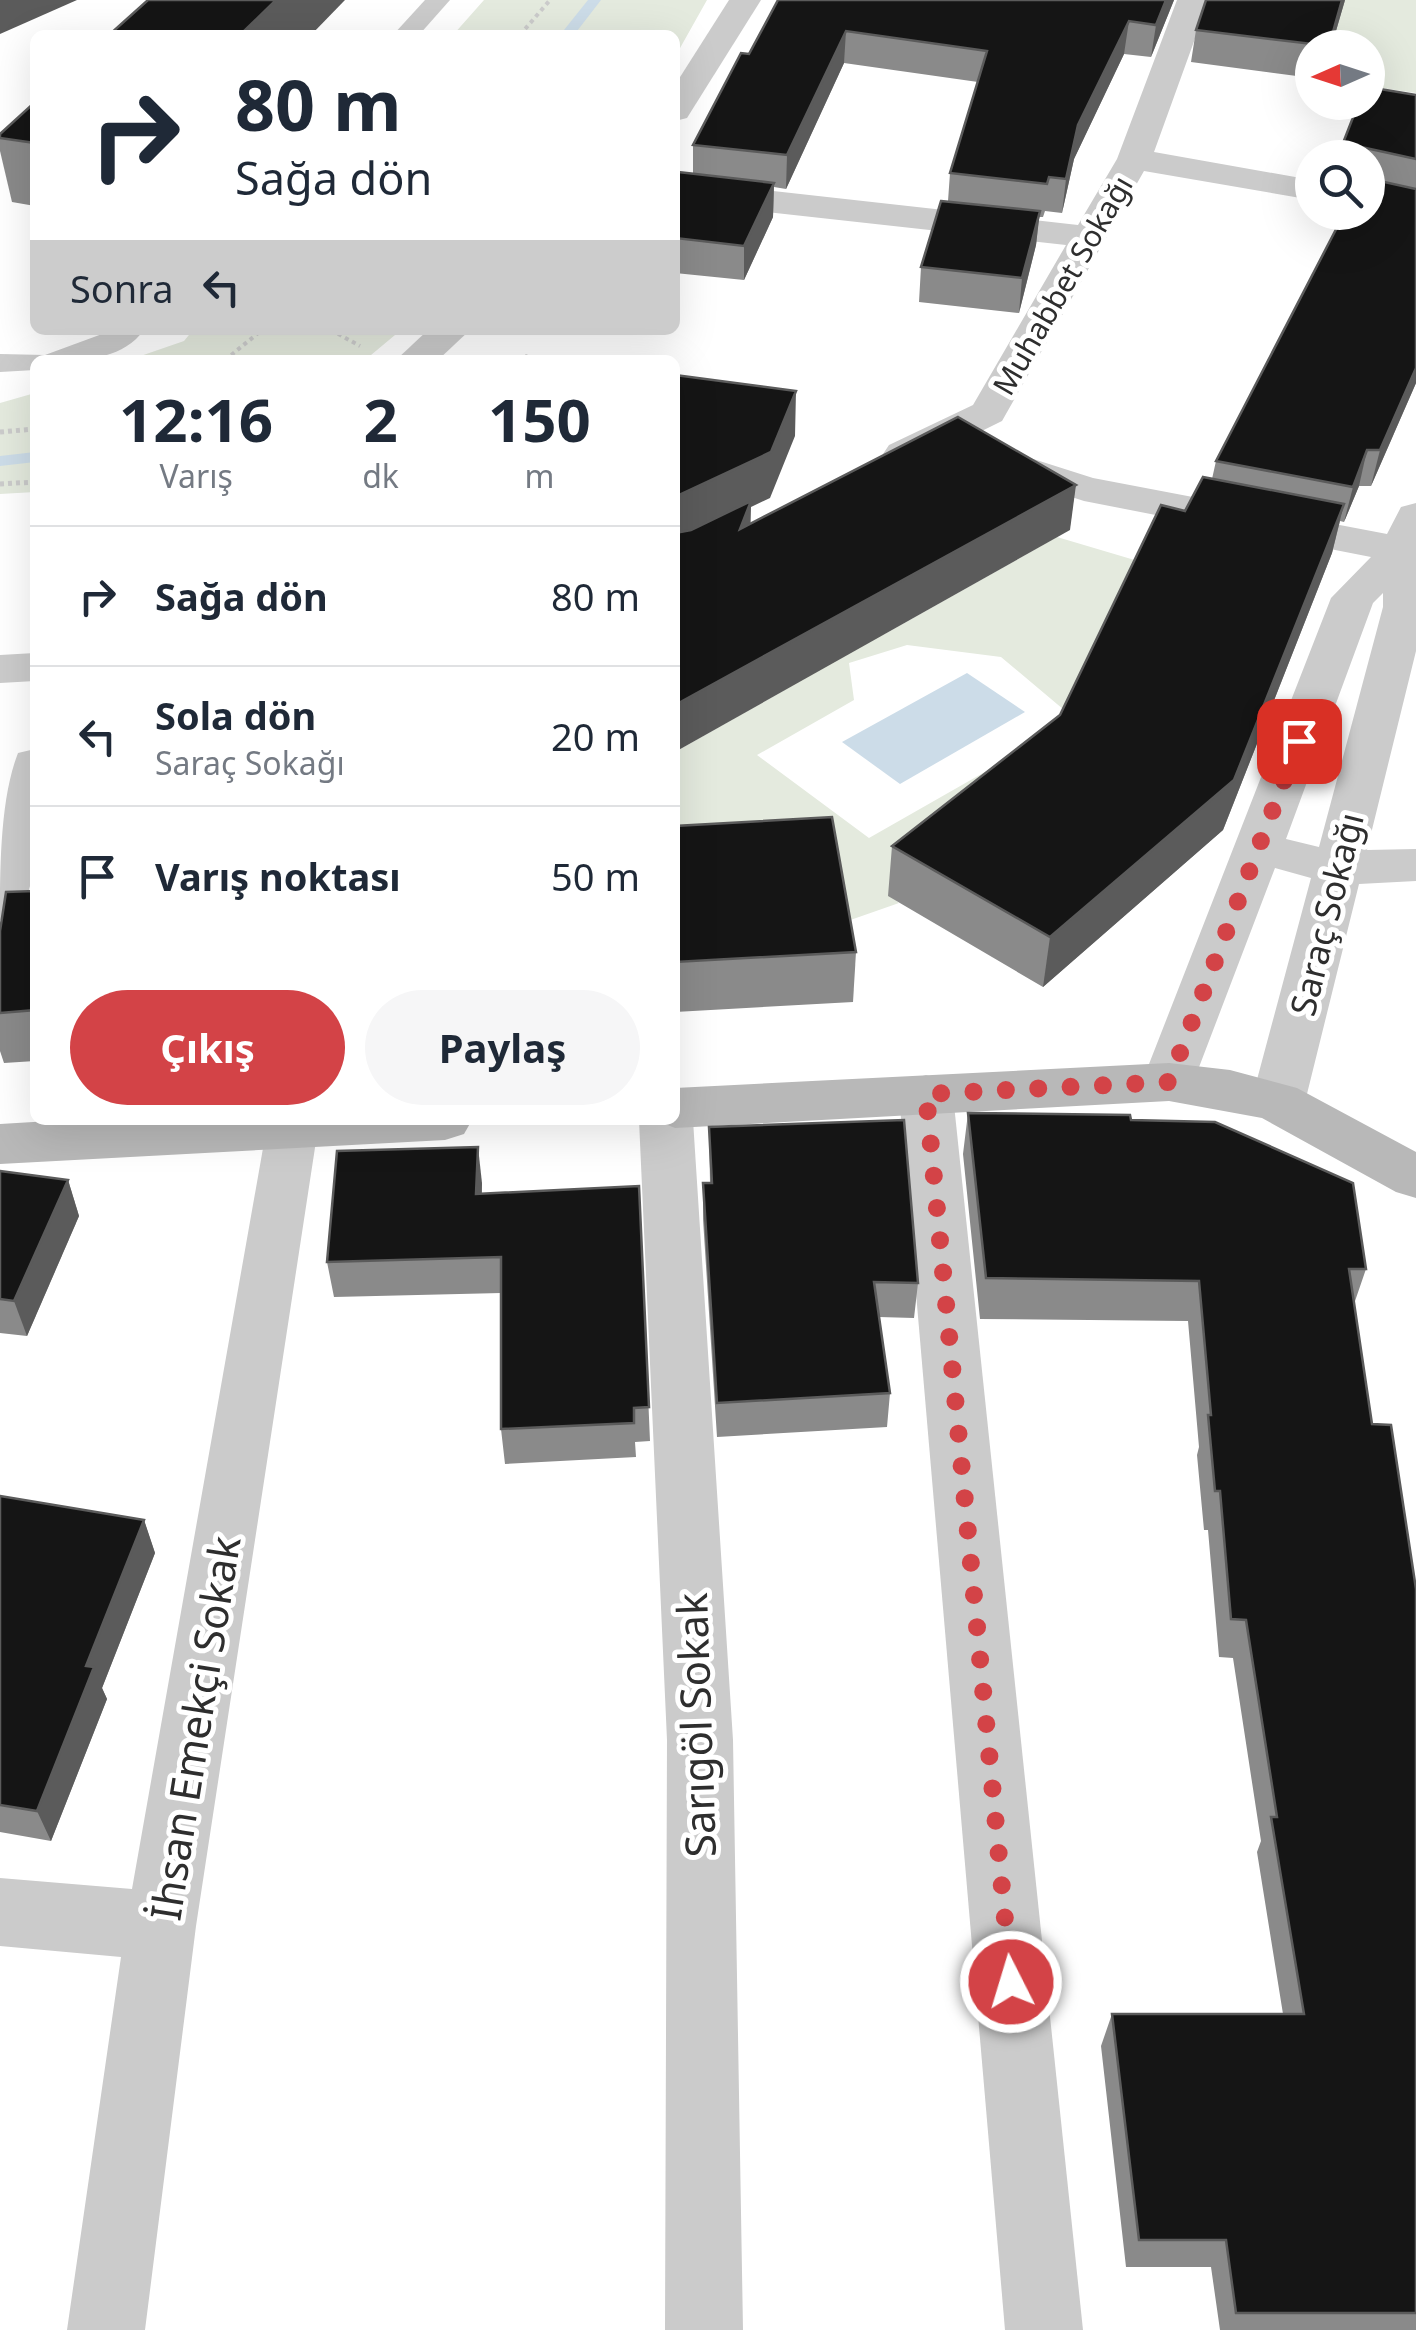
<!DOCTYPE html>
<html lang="tr">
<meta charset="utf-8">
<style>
:root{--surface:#fff;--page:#f6f6f7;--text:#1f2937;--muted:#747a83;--line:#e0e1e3;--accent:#d34347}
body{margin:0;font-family:"Noto Sans",sans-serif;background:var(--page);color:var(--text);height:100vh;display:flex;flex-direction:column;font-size:38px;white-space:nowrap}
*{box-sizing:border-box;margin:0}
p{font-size:32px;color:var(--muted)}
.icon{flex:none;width:55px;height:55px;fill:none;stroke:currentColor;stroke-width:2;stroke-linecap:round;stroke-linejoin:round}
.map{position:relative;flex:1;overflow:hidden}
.details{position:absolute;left:30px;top:355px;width:650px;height:770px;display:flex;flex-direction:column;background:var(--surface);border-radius:15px;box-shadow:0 10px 40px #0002}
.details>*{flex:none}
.guide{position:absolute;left:30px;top:30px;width:650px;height:305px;border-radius:15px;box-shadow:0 10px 40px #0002;background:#fff;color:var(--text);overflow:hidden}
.needle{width:65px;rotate:267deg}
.fabs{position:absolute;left:1295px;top:30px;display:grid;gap:20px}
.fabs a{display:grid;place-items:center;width:90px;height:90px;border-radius:50%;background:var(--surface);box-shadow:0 10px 40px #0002;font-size:50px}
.pin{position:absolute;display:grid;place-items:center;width:85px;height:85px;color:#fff;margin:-42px;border-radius:20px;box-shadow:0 5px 15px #0006}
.me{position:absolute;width:110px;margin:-55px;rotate:355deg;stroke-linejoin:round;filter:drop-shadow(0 0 8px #0008)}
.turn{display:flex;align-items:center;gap:35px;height:210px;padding:0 40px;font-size:45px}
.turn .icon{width:130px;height:130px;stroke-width:2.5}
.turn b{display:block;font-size:70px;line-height:85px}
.then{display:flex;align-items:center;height:95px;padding:0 40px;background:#0003;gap:20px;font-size:38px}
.eta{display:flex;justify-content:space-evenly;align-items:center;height:170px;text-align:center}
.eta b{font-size:60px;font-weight:700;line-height:70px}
.cta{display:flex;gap:20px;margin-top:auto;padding:20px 40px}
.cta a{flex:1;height:115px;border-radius:60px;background:var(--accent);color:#fff;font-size:40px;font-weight:700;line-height:115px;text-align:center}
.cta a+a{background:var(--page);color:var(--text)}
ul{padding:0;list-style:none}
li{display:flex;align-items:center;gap:30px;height:140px;padding:0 40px;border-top:2px solid var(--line)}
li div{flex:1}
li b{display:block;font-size:38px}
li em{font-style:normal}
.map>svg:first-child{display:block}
.green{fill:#e4eade;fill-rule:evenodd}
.water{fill:#ccdce8}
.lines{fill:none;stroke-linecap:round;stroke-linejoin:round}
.stream{fill:#ccdce8;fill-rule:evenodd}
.path-far1{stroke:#cbcbcb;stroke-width:4;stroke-dasharray:4 4;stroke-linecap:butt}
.path{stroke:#cbcbcb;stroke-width:5;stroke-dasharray:4 4;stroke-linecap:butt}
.lane{fill:#cbcbcb;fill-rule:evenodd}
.street{fill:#cbcbcb;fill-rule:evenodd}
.secondary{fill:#b8b8b8;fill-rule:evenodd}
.wall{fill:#8a8a8a}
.shaded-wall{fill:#5b5b5b}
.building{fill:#151515;stroke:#5b5b5b;stroke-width:2.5}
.route{stroke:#d34347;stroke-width:18;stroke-dasharray:0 32.4}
.labels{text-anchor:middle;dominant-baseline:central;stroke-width:10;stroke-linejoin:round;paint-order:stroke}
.far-street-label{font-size:30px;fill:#2e2e2e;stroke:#fff}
.street-label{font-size:35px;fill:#2e2e2e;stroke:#fff}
.near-street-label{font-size:42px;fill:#2e2e2e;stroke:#fff}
</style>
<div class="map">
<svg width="1416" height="2330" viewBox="0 0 1416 2330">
<rect width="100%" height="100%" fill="#fff"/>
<!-- green -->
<g class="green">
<path d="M 484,0 L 707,0 L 675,57 L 675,35 L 453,35 Z"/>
<path d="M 1344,0 L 1416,0 L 1416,93 L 1368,86 L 1368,48 L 1331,48 Z"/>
<path d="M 193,330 L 401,330 L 365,360 L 129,360 L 184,341 Z"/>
<path d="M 35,393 L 35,492 L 0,494 L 0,403 Z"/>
<path d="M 1057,537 L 1148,564 L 1080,709 L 1211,741 L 1168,800 L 1072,750 L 889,895 L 899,903 L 839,924 L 829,867 L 675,876 L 675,752 L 795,684 L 680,606 L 767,560 L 883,635 ZM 907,645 L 1001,657 L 1076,720 L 869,838 L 757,755 L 854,700 L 849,663 Z"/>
</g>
<!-- water -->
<path class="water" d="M 967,673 L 1025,712 L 900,784 L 842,742 Z"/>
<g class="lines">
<!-- stream -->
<g class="stream">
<path d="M 588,0 L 601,0 L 574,35 L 560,35 Z"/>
<path d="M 35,452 L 35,462 L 0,466 L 0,456 Z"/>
</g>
<!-- path-far1 -->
<g class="path-far1">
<path d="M 520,35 L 550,0"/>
<path d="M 331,330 L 360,346"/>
<path d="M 225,360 L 262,330"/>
</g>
<!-- path -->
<g class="path">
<path d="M 0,432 L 35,429"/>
<path d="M 0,484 L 35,482"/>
</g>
<!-- lane -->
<g class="lane">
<path d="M 425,0 L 450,0 L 419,35 L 393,35 Z"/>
<path d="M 113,330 L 144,330 C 119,364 73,360 35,360 L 35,370 L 0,372 L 0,354 L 45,355 Z"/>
</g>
<!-- street -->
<g class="street">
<path d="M 729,0 L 761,0 L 687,118 L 675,121 L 675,85 Z"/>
<path d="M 1177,0 L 1209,0 L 1154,152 L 1312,180 L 1312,200 L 1144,171 L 1002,421 L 917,463 L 903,466 L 889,463 L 883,454 L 889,445 L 973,405 L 1066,245 L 675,202 L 675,180 L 1078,225 L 1117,159 Z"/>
<path d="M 428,330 L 470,330 L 438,360 L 396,360 Z"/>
<path d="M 1005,450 L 1093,478 L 1387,534 L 1401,507 L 1416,503 L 1416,651 L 1367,850 L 1416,849 L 1416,881 L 1359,884 L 1305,1102 L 1297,1116 L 1278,1122 L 1259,1116 L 1251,1102 L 1311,878 L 1275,868 L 1188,1096 L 1169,1101 L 1150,1096 L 1142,1082 L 1331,598 L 1371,557 L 1084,501 L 991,471 L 985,462 L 991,453 ZM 1383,593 L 1383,607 L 1319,847 L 1286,839 L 1373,603 Z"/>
<path d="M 35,653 L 35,681 L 0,683 L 0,655 Z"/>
<path d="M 35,749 C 35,801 46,868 18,915 L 0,920 C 0,868 0,799 18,753 Z"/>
<path d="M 926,1075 L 945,1081 L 953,1095 L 1083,2330 L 1005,2330 L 899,1095 L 907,1081 Z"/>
<path d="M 675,1103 L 685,1106 L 693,1120 L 733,1740 L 743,2330 L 665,2330 L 667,1740 L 639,1120 L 675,1120 Z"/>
<path d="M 268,1120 L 314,1120 L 318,1128 L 196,1926 L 145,2330 L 67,2330 L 121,1957 L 0,1946 L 0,1878 L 132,1889 Z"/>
</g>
<!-- secondary -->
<g class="secondary">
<path d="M 1169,1063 L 1230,1070 L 1297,1088 L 1416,1152 L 1416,1198 L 1396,1192 L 1262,1118 L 1169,1101 L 675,1128 L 655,1120 L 675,1120 L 675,1088 Z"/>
<path d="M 67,1120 L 472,1120 L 464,1134 L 445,1140 L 0,1164 L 0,1124 Z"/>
</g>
</g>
<!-- wall -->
<g class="wall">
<path d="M 778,0 L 1174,0 L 1151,57 L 1124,54 L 1074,159 L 1062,213 L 1045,211 L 1043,217 L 1039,217 L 1036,245 L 1019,313 L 919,302 L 921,267 L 948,201 L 950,173 L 978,82 L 844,63 L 786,189 L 774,187 L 773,217 L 744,280 L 675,273 L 675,179 L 693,174 L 693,145 L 749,54 Z"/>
<path d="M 1345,0 L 1331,48 L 1312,48 L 1312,78 L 1191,62 L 1196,30 Z"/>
<path d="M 1416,95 L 1416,383 L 1371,486 L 1359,486 L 1344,522 L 1340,521 L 1332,553 L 1223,830 L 1043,987 L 888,896 L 892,846 L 1060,715 L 1185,511 L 1212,479 L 1216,461 L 1368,212 L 1368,158 L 1340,158 L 1343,143 Z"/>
<path d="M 35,102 L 35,206 L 12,202 L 0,151 L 0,134 Z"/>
<path d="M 675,826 L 856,952 L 853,1002 L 675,1012 Z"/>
<path d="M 35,891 L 35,1061 L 4,1063 L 0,1051 L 0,931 Z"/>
<path d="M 968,1113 L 1131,1120 L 1366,1269 L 1354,1304 L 1372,1424 L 1416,1589 L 1416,2330 L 1220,2330 L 1211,2267 L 1126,2267 L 1101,2046 L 1112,2014 L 1283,2014 L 1257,1852 L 1261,1841 L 1233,1658 L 1219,1657 L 1208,1530 L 1204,1530 L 1197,1455 L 1199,1447 L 1188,1321 L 980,1319 L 963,1154 Z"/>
<path d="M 709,1127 L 918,1283 L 914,1318 L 879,1317 L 890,1393 L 887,1427 L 717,1437 L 703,1219 L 703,1183 L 710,1183 Z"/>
<path d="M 0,1171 L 68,1180 L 79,1216 L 27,1336 L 0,1333 Z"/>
<path d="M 482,1183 L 482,1194 L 639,1186 L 650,1441 L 635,1442 L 636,1457 L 505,1464 L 501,1429 L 501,1293 L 334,1297 L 327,1262 Z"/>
<path d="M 0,1496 L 144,1520 L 155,1553 L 102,1688 L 107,1699 L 51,1841 L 0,1832 Z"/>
</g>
<!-- shaded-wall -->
<g class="shaded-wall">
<path d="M 0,0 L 77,0 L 0,34 Z"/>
<path d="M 276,0 L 345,0 L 311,35 L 240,35 Z"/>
<path d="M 1166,0 L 1174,0 L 1151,57 L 1156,25 Z"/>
<path d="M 1342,0 L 1345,0 L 1331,48 L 1329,48 Z"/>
<path d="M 1129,21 L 1124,54 L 1074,159 L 1062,213 L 1066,179 L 1078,125 Z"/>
<path d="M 846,31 L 844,63 L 786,189 L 787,155 Z"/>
<path d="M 774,183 L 773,217 L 744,280 L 744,246 Z"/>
<path d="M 1040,211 L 1036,245 L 1019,313 L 1022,278 Z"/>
<path d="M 1416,368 L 1416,383 L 1371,486 L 1380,450 Z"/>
<path d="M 796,391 L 795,436 L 770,498 L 751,507 L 750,547 L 675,543 L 675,497 Z"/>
<path d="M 1367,450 L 1359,486 L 1344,522 L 1353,487 Z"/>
<path d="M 1076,485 L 1070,530 L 675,752 L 675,705 Z"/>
<path d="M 1344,504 L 1332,553 L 1223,830 L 1043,987 L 1050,937 Z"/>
<path d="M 478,1147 L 482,1183 L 480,1230 L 476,1194 Z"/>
<path d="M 68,1180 L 79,1216 L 27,1336 L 14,1301 Z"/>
<path d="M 144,1520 L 155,1553 L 102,1688 L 107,1699 L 51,1841 L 37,1811 L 86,1666 Z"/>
</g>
<!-- building -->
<g class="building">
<path d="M 148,0 L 276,0 L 240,35 L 109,35 Z"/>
<path d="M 778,0 L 1166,0 L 1156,25 L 1129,21 L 1078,125 L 1066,179 L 1049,177 L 1047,184 L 950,173 L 987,51 L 846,31 L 787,155 L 693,145 L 741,53 L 749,54 Z"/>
<path d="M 1206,0 L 1342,0 L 1329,46 L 1196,30 Z"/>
<path d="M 1368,87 L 1416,95 L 1416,159 L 1343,143 L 1359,102 L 1368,102 Z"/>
<path d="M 35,102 L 35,143 L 0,138 L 0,134 Z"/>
<path d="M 1372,161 L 1375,180 L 1416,189 L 1416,368 L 1380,450 L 1367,450 L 1353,487 L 1216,461 L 1345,212 L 1368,212 L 1368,169 Z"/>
<path d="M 678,172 L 774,183 L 744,246 L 675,238 L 675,179 Z"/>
<path d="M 941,201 L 1040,211 L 1022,278 L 921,267 Z"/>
<path d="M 526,356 L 559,360 L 523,360 Z"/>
<path d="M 675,375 L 796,391 L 771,452 L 675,497 Z"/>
<path d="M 958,417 L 1076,485 L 675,705 L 675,562 L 678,561 L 675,561 L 675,533 L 691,530 L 751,501 L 740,529 Z"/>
<path d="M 1203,477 L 1344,504 L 1234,780 L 1050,937 L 892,846 L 1060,715 L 1161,505 L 1185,511 Z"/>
<path d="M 832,817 L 856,952 L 675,962 L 675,826 Z"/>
<path d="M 35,891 L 35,1010 L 0,1013 L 0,931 L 6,892 Z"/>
<path d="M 968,1113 L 1130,1115 L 1131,1120 L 1215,1122 L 1353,1183 L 1366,1269 L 1349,1269 L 1372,1424 L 1391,1425 L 1416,1589 L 1416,2313 L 1236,2313 L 1226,2240 L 1139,2240 L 1112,2014 L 1304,2014 L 1271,1817 L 1277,1817 L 1246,1620 L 1231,1619 L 1220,1491 L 1215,1491 L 1208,1415 L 1211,1415 L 1199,1281 L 986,1278 Z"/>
<path d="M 904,1120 L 918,1283 L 874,1282 L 890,1393 L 717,1403 L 703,1183 L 712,1183 L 709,1127 Z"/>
<path d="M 478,1147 L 476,1194 L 639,1186 L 649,1407 L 634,1408 L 634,1423 L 501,1429 L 501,1257 L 327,1262 L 337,1151 Z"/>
<path d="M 0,1171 L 68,1180 L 14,1301 L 0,1299 Z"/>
<path d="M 0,1496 L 144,1520 L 86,1666 L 94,1667 L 37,1811 L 0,1805 Z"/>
</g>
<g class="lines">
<!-- route -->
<path class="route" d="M 1011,1982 L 926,1094 L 1169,1082 L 1299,741"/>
</g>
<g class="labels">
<!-- far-street labels -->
<g class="far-street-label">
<text transform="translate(1062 285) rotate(-60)">Muhabbet Sokağı</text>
</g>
<!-- street labels -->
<g class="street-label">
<text transform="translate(1326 914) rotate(-76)">Saraç Sokağı</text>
</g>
<!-- near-street labels -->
<g class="near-street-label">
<text transform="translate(695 1725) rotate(-92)">Sarıgöl Sokak</text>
<text transform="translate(194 1728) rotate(-81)">İhsan Emekçi Sokak</text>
</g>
</g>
</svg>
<div class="fabs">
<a><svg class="needle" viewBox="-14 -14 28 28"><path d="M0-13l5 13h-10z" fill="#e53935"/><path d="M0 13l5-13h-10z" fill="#747a83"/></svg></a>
<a><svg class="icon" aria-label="search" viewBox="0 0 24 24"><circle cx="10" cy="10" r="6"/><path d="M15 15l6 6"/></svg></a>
</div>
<div class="pin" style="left:1299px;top:741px;background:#d93025"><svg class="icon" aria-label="arrive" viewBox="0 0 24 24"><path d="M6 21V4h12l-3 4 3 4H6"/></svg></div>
<svg class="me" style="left:1011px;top:1982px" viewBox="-20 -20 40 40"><circle r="17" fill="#d34347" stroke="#fff" stroke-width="3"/><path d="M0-11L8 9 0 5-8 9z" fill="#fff"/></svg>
<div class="guide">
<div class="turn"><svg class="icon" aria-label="right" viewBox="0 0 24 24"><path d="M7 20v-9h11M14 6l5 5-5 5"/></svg><div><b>80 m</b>Sağa dön</div></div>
<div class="then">Sonra<svg class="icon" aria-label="left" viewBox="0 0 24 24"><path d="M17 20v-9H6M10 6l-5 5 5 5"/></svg></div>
</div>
<section class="details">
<div class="eta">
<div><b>12:16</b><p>Varış</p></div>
<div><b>2</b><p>dk</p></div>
<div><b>150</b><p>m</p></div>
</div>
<ul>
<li><svg class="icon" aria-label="right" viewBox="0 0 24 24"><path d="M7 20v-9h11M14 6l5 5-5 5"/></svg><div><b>Sağa dön</b></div><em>80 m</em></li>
<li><svg class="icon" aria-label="left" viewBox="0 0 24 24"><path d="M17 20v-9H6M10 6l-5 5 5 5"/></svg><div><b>Sola dön</b><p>Saraç Sokağı</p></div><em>20 m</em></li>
<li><svg class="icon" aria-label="arrive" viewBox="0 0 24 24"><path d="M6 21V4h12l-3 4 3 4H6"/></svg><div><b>Varış noktası</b></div><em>50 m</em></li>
</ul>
<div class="cta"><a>Çıkış</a><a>Paylaş</a></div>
</section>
</div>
